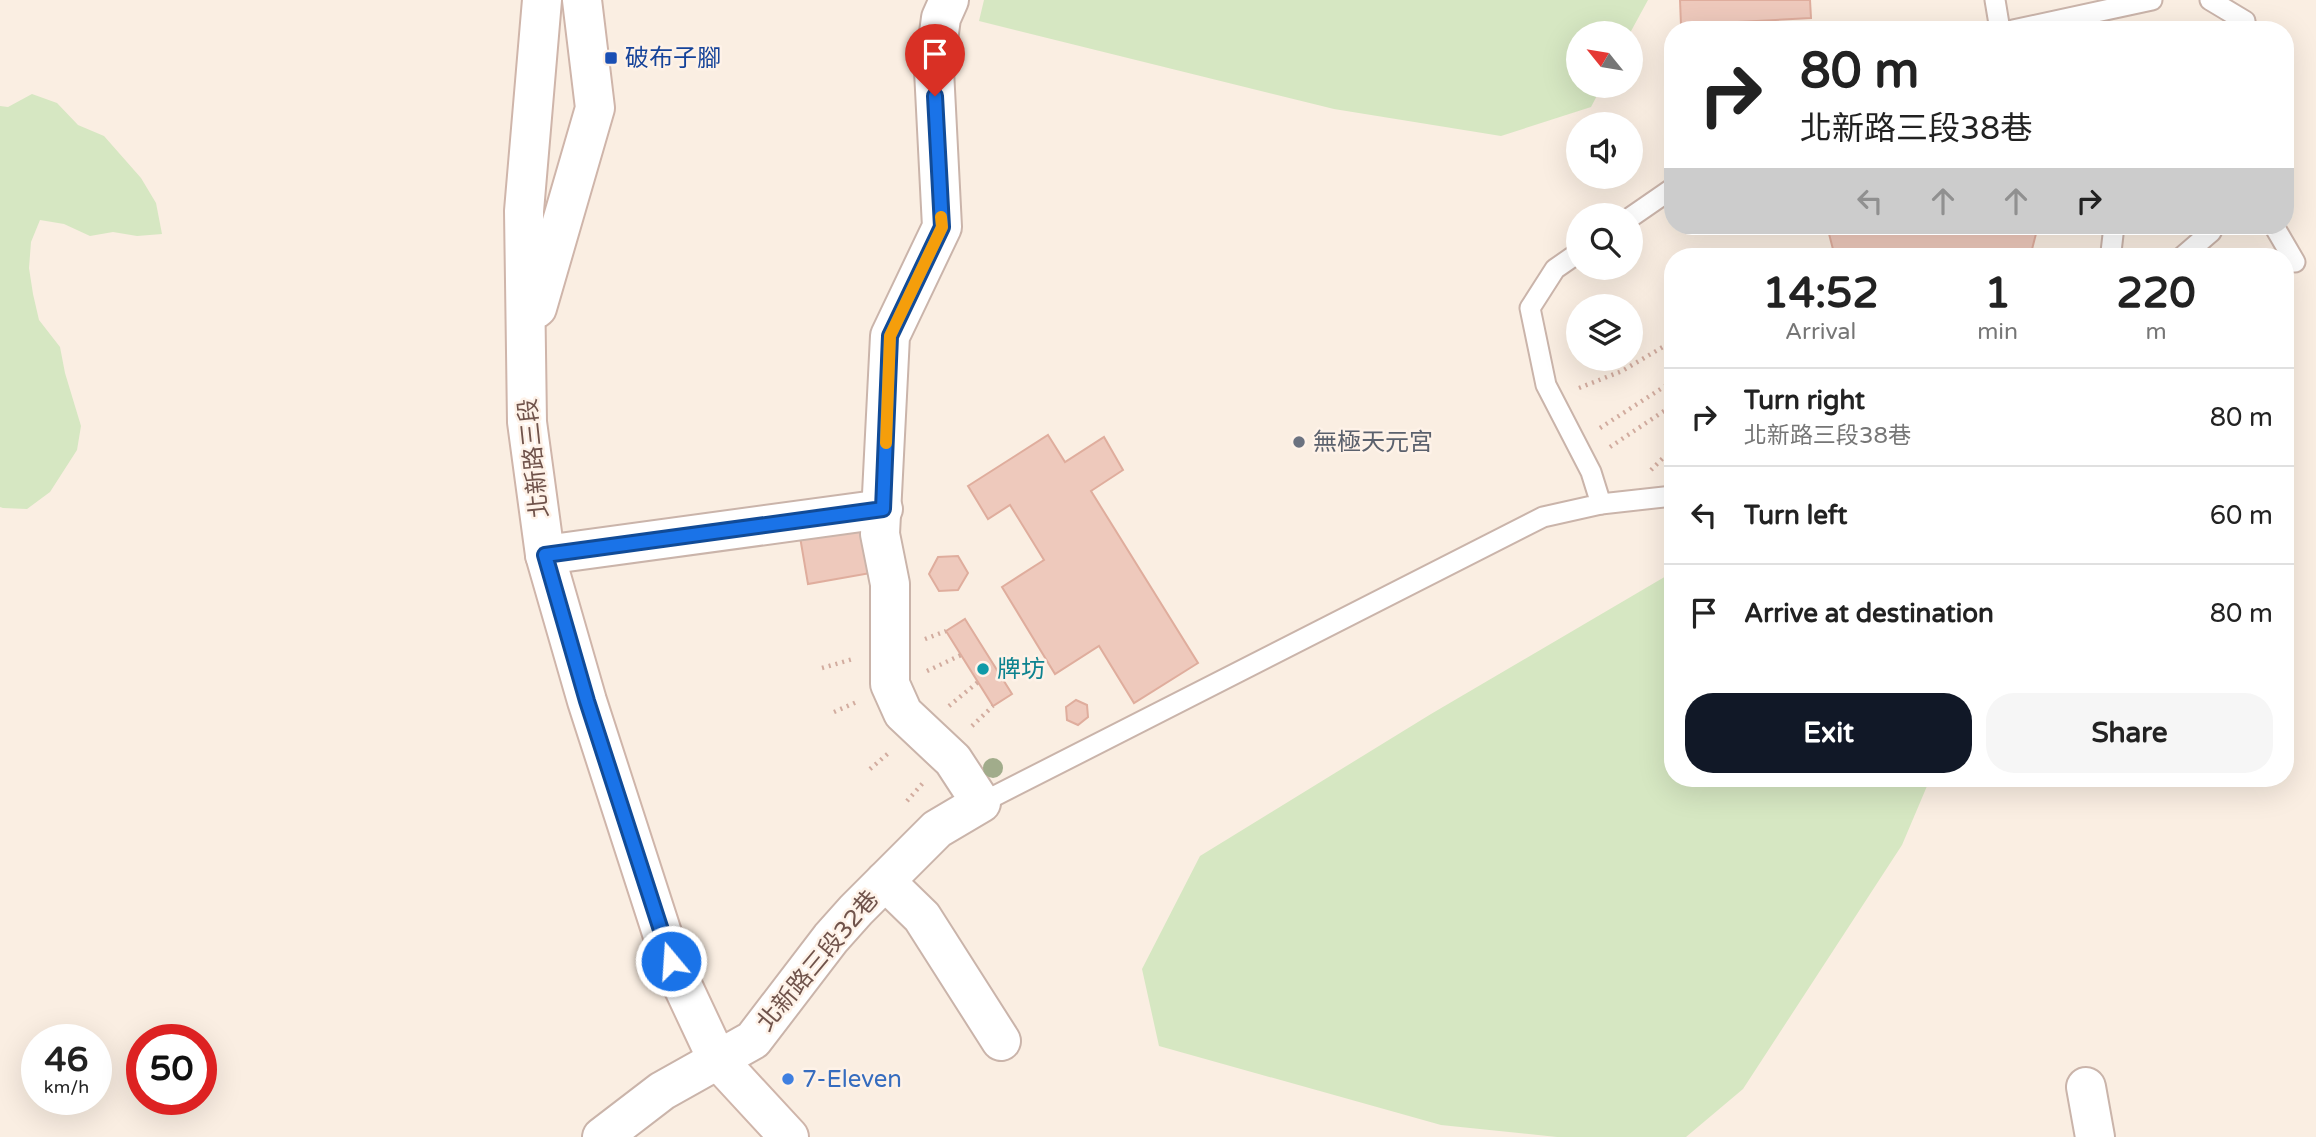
<!DOCTYPE html>
<meta charset="utf-8">
<style>
:root{--surface:#fff;--page:#f6f6f6;--text:#222;--muted:#767676;--line:#e0e0e0;--accent:#111827}
body{margin:0;font-family:"Varela Round","Noto Sans TC",sans-serif;background:var(--page);color:var(--text);height:100vh;display:flex;flex-direction:column;font-size:26px;white-space:nowrap}
*{box-sizing:border-box;margin:0}
p{font-size:23px;color:var(--muted)}
.icon{flex:none;width:38px;height:38px;fill:none;stroke:currentColor;stroke-width:2;stroke-linecap:round;stroke-linejoin:round}
.map{position:relative;flex:1;overflow:hidden}
.drawer{position:absolute;left:1664px;top:248px;width:630px;height:539px;display:flex;flex-direction:column;background:var(--surface);border-radius:28px;box-shadow:0 7px 28px #0002}
.drawer>*{flex:none}
.guide{position:absolute;left:1664px;top:21px;width:630px;height:214px;border-radius:28px;box-shadow:0 7px 28px #0002;background:#fff;color:var(--text);overflow:hidden}
.needle{width:46px;rotate:300deg}
.buttons{position:absolute;left:1566px;top:21px;display:grid;gap:14px}
.buttons a{display:grid;place-items:center;width:77px;height:77px;border-radius:50%;background:var(--surface);box-shadow:0 7px 28px #0002;font-size:35px}
.speed{position:absolute;left:21px;top:1024px;display:flex;gap:14px;font-size:35px;font-weight:700;text-align:center}
.speed>*{display:grid;place-content:center;width:91px;height:91px;border-radius:50%;background:var(--surface);box-shadow:0 7px 28px #0002;line-height:1}
.speed small{font-size:18px;font-weight:400}
.speed .limit{border:10px solid #d22;background:#fff;color:#111}
.pin{position:absolute;display:grid;place-items:center;width:60px;height:60px;color:#fff;margin:-72px -30px;border-radius:50% 50% 50% 0;rotate:-45deg;box-shadow:0 0 7px #0007}
.pin .icon{rotate:45deg}
.me{position:absolute;width:77px;margin:-38px;rotate:342deg;stroke-linejoin:round;filter:drop-shadow(0 0 5px #0008)}
.turn{display:flex;align-items:center;gap:24px;height:147px;padding:0 21px;font-size:32px}
.turn .icon{width:91px;height:91px;stroke-width:2.5}
.turn b{display:block;font-size:49px;line-height:60px}
.lanes{display:flex;align-items:center;height:66px;padding:0 21px;background:#0003;justify-content:center;gap:35px;direction:ltr}
.lanes .off{opacity:.35}
.eta{display:flex;justify-content:space-evenly;align-items:center;height:119px;text-align:center}
.eta b{font-size:42px;font-weight:800;line-height:49px}
.action{display:flex;gap:14px;margin-top:auto;padding:14px 21px}
.action a{flex:1;height:80px;border-radius:28px;background:var(--accent);color:#fff;font-size:28px;font-weight:800;line-height:80px;text-align:center}
.action a+a{background:var(--page);color:var(--text)}
ul{padding:0;list-style:none}
li{display:flex;align-items:center;gap:21px;height:98px;padding:0 21px;border-top:2px solid var(--line)}
li div{flex:1}
li b{display:block;font-size:26px}
li em{font-style:normal}
.map>svg:first-child{display:block}
.green{fill:#d6e7c2}
.building{fill:#eec9bc;stroke:#dfad9d;stroke-width:2}
.lines{fill:none;stroke-linecap:round;stroke-linejoin:round}
.service-casing{stroke:#cab4aa;stroke-width:23}
.minor-casing{stroke:#cab4aa;stroke-width:42}
.secondary-casing{stroke:#cfb5aa;stroke-width:42}
.path{stroke:#d2ac9f;stroke-width:4.5;stroke-dasharray:2 5;stroke-linecap:butt}
.service{stroke:#fff;stroke-width:19}
.minor{stroke:#fff;stroke-width:38}
.secondary{stroke:#fff;stroke-width:38}
.tree{fill:#a1ac8b}
.route-casing{stroke:#114b97;stroke-width:18}
.route{stroke:#1a73e8;stroke-width:12}
.slow{stroke:#f59e0b;stroke-width:12}
.transit-dot{fill:#1a4fb4;stroke:#fef2e8;stroke-width:2.5}
.worship-dot{fill:#6b7280;stroke:#fef2e8;stroke-width:2.5}
.culture-dot{fill:#0f9aa8;stroke:#fef2e8;stroke-width:2.5}
.shop-dot{fill:#3f7fe0;stroke:#fef2e8;stroke-width:2.5}
.labels{text-anchor:middle;dominant-baseline:central;stroke-width:5;stroke-linejoin:round;paint-order:stroke}
.transit-label{font-size:24px;fill:#164399;stroke:#fef2e8;text-anchor:start}
.worship-label{font-size:24px;fill:#5b616d;stroke:#fef2e8;text-anchor:start}
.street-label{font-size:24px;fill:#70534b;stroke:#fef2e8}
.culture-label{font-size:24px;fill:#0d838f;stroke:#fef2e8;text-anchor:start}
.shop-label{font-size:24px;fill:#366cbe;stroke:#fef2e8;text-anchor:start}
</style>
<div class="map">
<svg width="2316" height="1137" viewBox="0 0 2316 1137">
<rect width="100%" height="100%" fill="#faeee2"/>
<!-- green -->
<g class="green">
<path d="M 984,0 L 1648,0 L 1630,33 L 1578,33 L 1578,86 L 1602,86 L 1591,107 L 1501,136 L 1334,109 L 979,21 Z"/>
<path d="M 32,94 L 57,103 L 78,125 L 104,136 L 141,178 L 156,203 L 162,234 L 137,236 L 113,232 L 90,236 L 64,224 L 40,220 L 31,242 L 29,268 L 33,294 L 39,320 L 60,347 L 65,373 L 81,426 L 77,450 L 50,492 L 27,509 L 3,508 L 0,507 L 0,106 L 8,107 Z"/>
<path d="M 1673,572 L 1673,779 L 1930,779 L 1902,845 L 1743,1089 L 1686,1137 L 1557,1137 L 1441,1125 L 1159,1046 L 1142,969 L 1200,856 L 1431,714 Z"/>
</g>
<!-- building -->
<g class="building">
<path d="M 1680,0 L 1810,0 L 1811,18 L 1681,25 Z"/>
<path d="M 1827,226 L 2038,226 L 2030,257 L 1835,257 Z"/>
<path d="M 1048,435 L 1065,462 L 1104,437 L 1123,470 L 1091,491 L 1198,663 L 1134,703 L 1099,646 L 1055,674 L 1002,587 L 1044,560 L 1010,505 L 988,519 L 968,486 Z"/>
<path d="M 873,518 L 882,571 L 808,584 L 799,531 Z"/>
<path d="M 958,556 L 968,573 L 958,590 L 939,591 L 929,574 L 938,557 Z"/>
<path d="M 965,619 L 1012,694 L 993,706 L 946,631 Z"/>
<path d="M 1076,700 L 1087,705 L 1088,717 L 1078,725 L 1067,720 L 1066,707 Z"/>
</g>
<g class="lines">
<defs>
<g id="service">
<path d="M 1995,0 L 2000,30"/>
<path d="M 2210,0 L 2245,21 L 2246,30"/>
<path d="M 2013,30 L 2152,0"/>
<path d="M 1631,217 L 1673,188"/>
<path d="M 2274,226 L 2295,262"/>
<path d="M 2108,257 L 2111,252 L 2114,226"/>
<path d="M 2182,257 L 2211,232 L 2214,226"/>
<path d="M 1601,504 L 1673,496"/>
<path d="M 981,803 L 1543,517 L 1601,504 L 1591,472 L 1546,385 L 1530,308 L 1555,269 L 1578,253"/>
</g>
<g id="minor">
<path d="M 545,555 L 883,509"/>
<path d="M 885,881 L 922,917 L 1001,1041"/>
<path d="M 2086,1087 L 2095,1137"/>
<path d="M 602,1137 L 662,1091 L 753,1040 L 831,938 L 856,910 L 937,829 L 981,803 L 953,760 L 903,713 L 890,684 L 890,584 L 880,534 L 890,336 L 942,227 L 934,70 L 941,18 L 949,0"/>
</g>
<g id="secondary">
<path d="M 542,0 L 524,211 L 527,422 L 545,555 L 587,701 L 671,961 L 717,1059 L 789,1137"/>
<path d="M 537,308 L 595,108 L 582,0"/>
</g>
</defs>
<!-- service casing -->
<use href="#service" class="service-casing"/>
<!-- minor casing -->
<use href="#minor" class="minor-casing"/>
<!-- secondary casing -->
<use href="#secondary" class="secondary-casing"/>
<!-- path -->
<g class="path">
<path d="M 1579,388 L 1622,371 L 1673,341"/>
<path d="M 1600,428 L 1673,381"/>
<path d="M 1610,447 L 1673,405"/>
<path d="M 1651,470 L 1673,448"/>
<path d="M 925,639 L 946,631"/>
<path d="M 822,668 L 853,659"/>
<path d="M 927,671 L 961,655"/>
<path d="M 949,706 L 978,682"/>
<path d="M 834,712 L 859,701"/>
<path d="M 972,726 L 993,706"/>
<path d="M 870,769 L 891,751"/>
<path d="M 907,801 L 923,783"/>
</g>
<!-- service -->
<use href="#service" class="service"/>
<!-- minor -->
<use href="#minor" class="minor"/>
<!-- secondary -->
<use href="#secondary" class="secondary"/>
</g>
<!-- trees -->
<circle class="tree" cx="993" cy="768" r="10"/>
<g class="lines">
<defs>
<path id="route" d="M 671,961 L 587,701 L 545,555 L 883,509 L 890,336 L 942,227 L 935,96"/>
</defs>
<!-- route casing -->
<use href="#route" class="route-casing"/>
<!-- route -->
<use href="#route" class="route"/>
<!-- slow -->
<path class="slow" d="M 886,443 L 890,336 L 942,227 L 941,217"/>
</g>
<!-- markers -->
<rect class="transit-dot" x="604" y="51" width="14" height="14" rx="3.5"/>
<circle class="worship-dot" cx="1299" cy="442" r="7"/>
<circle class="culture-dot" cx="983" cy="669" r="7"/>
<circle class="shop-dot" cx="788" cy="1079" r="7"/>
<g class="labels">
<!-- transit labels -->
<g class="transit-label">
<text x="625" y="58">破布子腳</text>
</g>
<!-- worship labels -->
<g class="worship-label">
<text x="1313" y="442">無極天元宮</text>
</g>
<!-- street labels -->
<g class="street-label">
<text transform="translate(534 458) rotate(-96)">北新路三段</text>
<text transform="translate(818 961) rotate(-50)">北新路三段32巷</text>
</g>
<!-- culture labels -->
<g class="culture-label">
<text x="997" y="669">牌坊</text>
</g>
<!-- shop labels -->
<g class="shop-label">
<text x="802" y="1079">7-Eleven</text>
</g>
</g>
</svg>
<div class="buttons">
<a><svg class="needle" viewBox="-14 -14 28 28"><path d="M0-13l5 13h-10z" fill="#e53935"/><path d="M0 13l5-13h-10z" fill="#767676"/></svg></a>
<a><svg class="icon" aria-label="sound" viewBox="0 0 24 24"><path d="M4 9h4l5-4v14l-5-4H4zM17 9q2 3 0 6"/></svg></a>
<a><svg class="icon" aria-label="search" viewBox="0 0 24 24"><circle cx="10" cy="10" r="6"/><path d="M15 15l6 6"/></svg></a>
<a><svg class="icon" aria-label="layers" viewBox="0 0 24 24"><path d="M12 4l9 5-9 5-9-5zM3 14l9 5 9-5"/></svg></a>
</div>
<div class="speed"><div>46<small>km/h</small></div><div class="limit">50</div></div>
<div class="pin" style="left:935px;top:96px;background:#d93025"><svg class="icon" aria-label="arrive" viewBox="0 0 24 24"><path d="M6 21V4h12l-3 4 3 4H6"/></svg></div>
<svg class="me" style="left:671px;top:961px" viewBox="-20 -20 40 40"><circle r="17" fill="#1a73e8" stroke="#fff" stroke-width="3"/><path d="M0-11L8 9 0 5-8 9z" fill="#fff"/></svg>
<div class="guide">
<div class="turn"><svg class="icon" aria-label="right" viewBox="0 0 24 24"><path d="M7 20v-9h11M14 6l5 5-5 5"/></svg><div><b>80 m</b>北新路三段38巷</div></div>
<div class="lanes"><svg class="icon off" aria-label="left" viewBox="0 0 24 24"><path d="M17 20v-9H6M10 6l-5 5 5 5"/></svg><svg class="icon off" aria-label="ahead" viewBox="0 0 24 24"><path d="M12 20V5M6 11l6-6 6 6"/></svg><svg class="icon off" aria-label="ahead" viewBox="0 0 24 24"><path d="M12 20V5M6 11l6-6 6 6"/></svg><svg class="icon" aria-label="right" viewBox="0 0 24 24"><path d="M7 20v-9h11M14 6l5 5-5 5"/></svg></div>
</div>
<section class="drawer">
<div class="eta">
<div><b>14:52</b><p>Arrival</p></div>
<div><b>1</b><p>min</p></div>
<div><b>220</b><p>m</p></div>
</div>
<ul>
<li><svg class="icon" aria-label="right" viewBox="0 0 24 24"><path d="M7 20v-9h11M14 6l5 5-5 5"/></svg><div><b>Turn right</b><p>北新路三段38巷</p></div><em>80 m</em></li>
<li><svg class="icon" aria-label="left" viewBox="0 0 24 24"><path d="M17 20v-9H6M10 6l-5 5 5 5"/></svg><div><b>Turn left</b></div><em>60 m</em></li>
<li><svg class="icon" aria-label="arrive" viewBox="0 0 24 24"><path d="M6 21V4h12l-3 4 3 4H6"/></svg><div><b>Arrive at destination</b></div><em>80 m</em></li>
</ul>
<div class="action"><a>Exit</a><a>Share</a></div>
</section>
</div>
